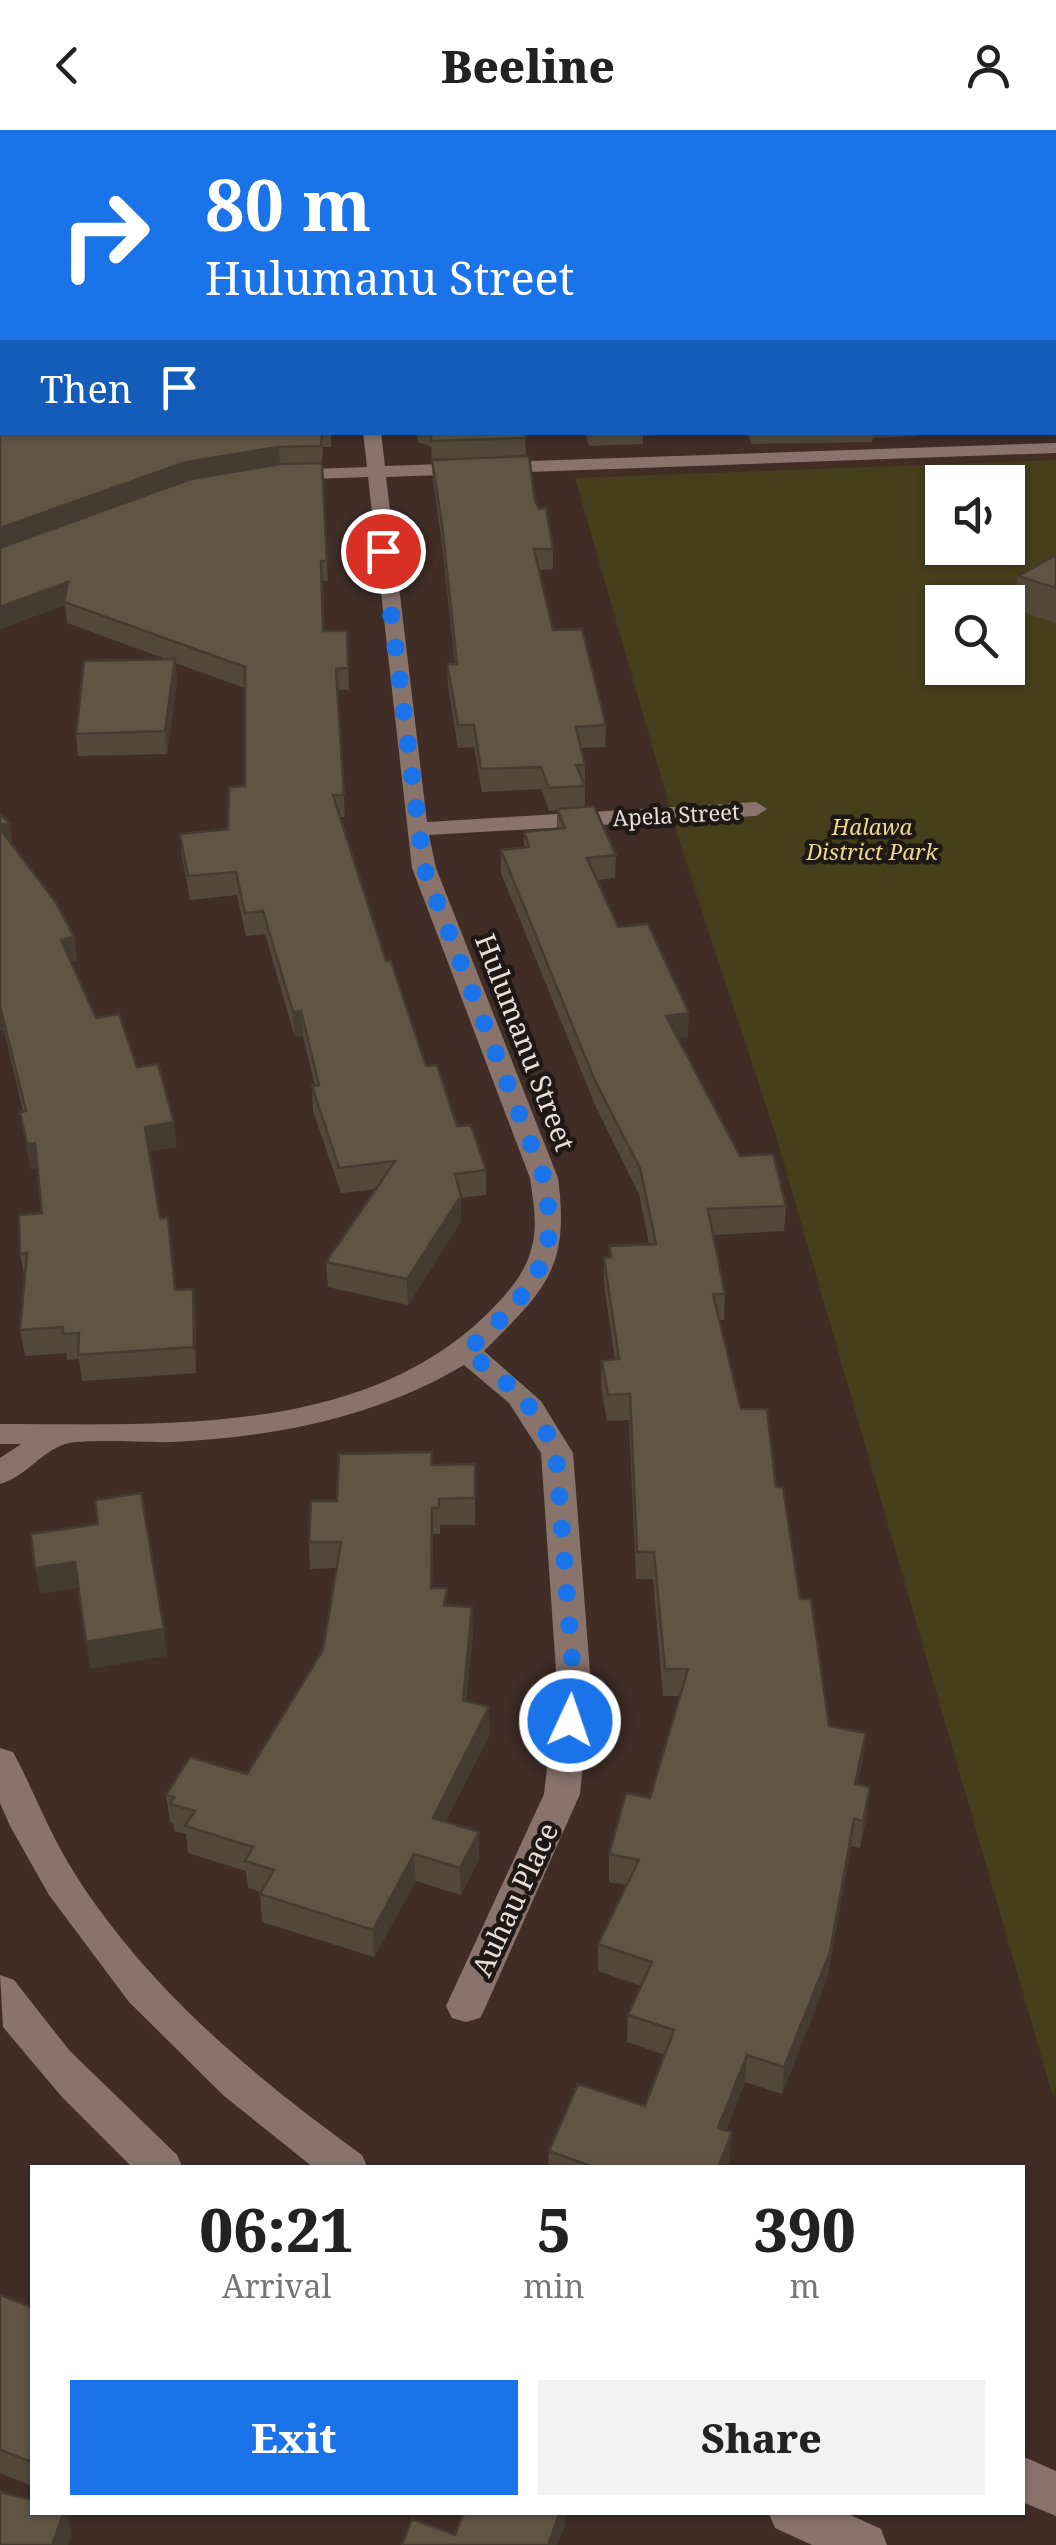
<!DOCTYPE html>
<style>
:root{--surface:#fff;--page:#f2f2f2;--text:#222;--muted:#767676;--accent:#1a73e8}
body{margin:0;font-family:"Noto Serif",serif;background:var(--page);color:var(--text);height:100vh;display:flex;flex-direction:column;font-size:38px;white-space:nowrap}
*{box-sizing:border-box;margin:0}
p{font-size:32px;color:var(--muted)}
.icon{flex:none;width:55px;height:55px;fill:none;stroke:currentColor;stroke-width:2;stroke-linecap:round;stroke-linejoin:round}
.map{position:relative;flex:1;overflow:hidden}
.details{position:absolute;left:30px;top:2035px;width:995px;height:350px;display:flex;flex-direction:column;background:var(--surface);border-radius:0px;box-shadow:0 2px 8px #0004}
.details>*{flex:none}
.top-card{position:absolute;left:0px;top:0px;width:1058px;height:305px;box-shadow:0 2px 8px #0004;background:#1a73e8;color:#fff;overflow:hidden}
.controls{position:absolute;left:925px;top:335px;display:grid;gap:20px}
.controls a{display:grid;place-items:center;width:100px;height:100px;border-radius:0px;background:var(--surface);box-shadow:0 2px 8px #0004;font-size:50px}
.pin{position:absolute;display:grid;place-items:center;width:85px;height:85px;color:#fff;margin:-42px;border:5px solid #fff;border-radius:50%;box-shadow:0 2px 10px #0007}
.me{position:absolute;width:110px;margin:-55px;rotate:3deg;stroke-linejoin:round;filter:drop-shadow(0 0 8px #0008)}
.turn{display:flex;align-items:center;gap:35px;height:210px;padding:0 40px;font-size:45px}
.turn .icon{width:130px;height:130px;stroke-width:2.5}
.turn b{display:block;font-size:70px;line-height:85px}
.then{display:flex;align-items:center;height:95px;padding:0 40px;background:#0003;gap:20px;font-size:38px}
.eta{display:flex;justify-content:space-evenly;align-items:center;height:170px;text-align:center}
.eta b{font-size:60px;font-weight:800;line-height:70px}
.primary-button{display:flex;gap:20px;margin-top:auto;padding:20px 40px}
.primary-button a{flex:1;height:115px;border-radius:0px;background:var(--accent);color:#fff;font-size:40px;font-weight:800;line-height:115px;text-align:center}
.primary-button a+a{background:var(--page);color:var(--text)}
header{display:flex;justify-content:space-between;align-items:center;height:130px;padding:0 40px;background:var(--surface);font-size:45px;font-weight:800}
.map>svg:first-child{display:block}
.green{fill:#473e1c;fill-rule:evenodd}
.lines{fill:none;stroke-linecap:round;stroke-linejoin:round}
.minor{fill:#89746b;fill-rule:evenodd}
.wall{fill:#54483b}
.shaded-wall{fill:#453b30}
.building{fill:#625445;stroke:#453b30;stroke-width:2.5}
.route{stroke:#1a73e8;stroke-width:18;stroke-dasharray:0 32.4}
.labels{text-anchor:middle;dominant-baseline:central;stroke-width:9;stroke-linejoin:round;paint-order:stroke}
.far-street-label{font-size:22px;fill:#e9ddd8;stroke:#201814}
.far-park-label{font-size:22px;font-style:italic;fill:#ecd88e;stroke:#201814}
.street-label{font-size:28px;fill:#e9ddd8;stroke:#201814}
</style>
<header><svg class="icon" aria-label="back" viewBox="0 0 24 24"><path d="M15 5l-7 7 7 7"/></svg>Beeline<svg class="icon" aria-label="person" viewBox="0 0 24 24"><circle cx="12" cy="8" r="4"/><path d="M4 21q1-7 8-7t8 7"/></svg></header>
<div class="map">
<svg width="1056" height="2415" viewBox="0 0 1056 2415">
<rect width="100%" height="100%" fill="#3f2d26"/>
<!-- green -->
<path class="green" d="M 1056,330 L 1056,1956 L 1053,1967 L 776,1006 L 682,720 L 575,348 ZM 942,352 L 1008,352 L 1008,418 L 942,418 ZM 942,472 L 1008,472 L 1008,538 L 942,538 Z"/>
<g class="lines">
<!-- minor -->
<g class="minor">
<path d="M 363,302 L 381,302 L 385,336 L 1056,313 L 1056,323 L 386,347 L 427,692 L 756,672 L 767,679 L 756,686 L 429,705 L 436,738 L 558,1048 C 570,1138 546,1159 484,1221 L 541,1271 L 573,1323 L 591,1555 L 580,1664 L 486,1876 L 480,1888 L 466,1892 L 452,1888 L 446,1876 L 544,1664 L 557,1555 L 541,1323 L 509,1273 L 464,1235 C 375,1288 275,1307 172,1312 C 146,1313 86,1308 65,1314 C 41,1322 25,1347 0,1354 L 0,1328 L 21,1314 L 0,1314 L 0,1294 C 162,1294 360,1307 486,1185 C 506,1165 526,1144 532,1116 C 538,1094 533,1071 530,1048 L 412,738 L 368,347 L 284,350 L 275,345 L 284,340 L 367,337 Z"/>
<path d="M 0,1618 L 13,1622 C 35,1663 50,1705 75,1744 C 148,1859 253,1946 362,2025 L 368,2038 L 314,2038 L 224,1966 L 129,1872 L 49,1765 L 10,1696 L 0,1673 Z"/>
<path d="M 0,1845 L 14,1850 L 69,1920 L 177,2025 L 183,2038 L 133,2038 L 61,1966 L 3,1897 Z"/>
<path d="M 1022,2326 L 1056,2341 L 1056,2386 L 1022,2372 Z"/>
<path d="M 768,2382 L 844,2382 L 881,2399 L 887,2415 L 812,2415 L 775,2398 Z"/>
</g>
</g>
<!-- wall -->
<g class="wall">
<path d="M 0,0 L 586,0 L 2,2 L 2,302 L 331,302 L 331,317 L 323,317 L 322,333 L 328,451 L 323,451 L 324,501 L 347,501 L 349,560 L 338,560 L 345,687 L 340,687 L 386,831 L 426,936 L 457,996 L 486,1040 L 486,1065 L 461,1068 L 461,1091 L 408,1175 L 328,1157 L 326,1132 L 377,1059 L 341,1063 L 313,981 L 312,956 L 315,956 L 303,906 L 295,907 L 265,804 L 246,806 L 237,765 L 190,770 L 182,727 L 180,704 L 228,699 L 245,656 L 245,558 L 175,533 L 177,551 L 167,624 L 78,626 L 76,604 L 166,529 L 67,493 L 65,475 L 0,499 Z"/>
<path d="M 890,0 L 1056,0 L 1056,62 L 1055,2 L 898,2 Z"/>
<path d="M 417,302 L 525,302 L 526,326 L 535,371 L 553,419 L 553,439 L 539,440 L 553,500 L 606,595 L 605,617 L 581,618 L 585,635 L 585,677 L 616,725 L 615,748 L 597,750 L 618,797 L 688,907 L 678,908 L 740,1026 L 786,1076 L 784,1101 L 713,1105 L 725,1164 L 724,1190 L 719,1190 L 741,1279 L 776,1357 L 829,1596 L 863,1630 L 857,1655 L 867,1684 L 860,1718 L 851,1716 L 827,1849 L 782,1964 L 745,1952 L 726,2000 L 730,2029 L 726,2038 L 548,2038 L 549,2021 L 645,1976 L 665,1925 L 627,1912 L 628,1885 L 641,1856 L 598,1841 L 598,1814 L 627,1755 L 609,1752 L 609,1724 L 650,1668 L 680,1566 L 663,1566 L 653,1449 L 636,1449 L 629,1290 L 607,1291 L 601,1257 L 602,1231 L 615,1230 L 604,1154 L 604,1128 L 609,1128 L 609,1116 L 649,1114 L 639,1064 L 595,975 L 501,743 L 501,720 L 524,718 L 524,702 L 557,699 L 557,680 L 549,681 L 541,659 L 482,662 L 474,617 L 458,618 L 448,556 L 447,534 L 455,534 L 442,415 L 433,349 L 431,317 L 418,312 Z"/>
<path d="M 585,302 L 659,302 L 659,305 L 643,306 L 643,314 L 589,316 Z"/>
<path d="M 747,302 L 937,302 L 915,306 L 873,308 L 872,312 L 751,314 Z"/>
<path d="M 1056,425 L 1056,493 L 1014,479 L 1018,446 Z"/>
<path d="M 0,684 L 13,716 L 74,807 L 77,831 L 71,832 L 96,888 L 137,937 L 177,1017 L 149,1021 L 160,1088 L 175,1160 L 193,1159 L 196,1185 L 196,1243 L 82,1251 L 79,1229 L 67,1230 L 66,1223 L 25,1226 L 20,1200 L 25,1150 L 20,1124 L 42,1083 L 37,1038 L 31,1039 L 20,982 L 23,981 L 4,900 L 0,901 Z"/>
<path d="M 475,1334 L 475,1395 L 440,1395 L 440,1404 L 433,1404 L 432,1458 L 473,1504 L 466,1571 L 490,1604 L 445,1692 L 479,1702 L 479,1729 L 461,1765 L 416,1751 L 374,1827 L 262,1792 L 260,1764 L 261,1762 L 248,1758 L 246,1741 L 188,1723 L 186,1704 L 174,1701 L 173,1693 L 170,1692 L 166,1665 L 247,1644 L 323,1520 L 336,1438 L 310,1439 L 309,1412 L 337,1371 L 432,1335 Z"/>
<path d="M 0,2165 L 32,2177 L 32,2356 L 0,2343 Z"/>
</g>
<!-- shaded-wall -->
<g class="shaded-wall">
<path d="M 915,302 L 937,302 L 915,306 Z"/>
<path d="M 279,317 L 280,336 L 0,419 L 0,398 L 186,332 Z"/>
<path d="M 68,452 L 65,475 L 0,499 L 0,477 Z"/>
<path d="M 175,529 L 177,551 L 167,624 L 165,601 Z"/>
<path d="M 10,693 L 13,716 L 1,719 L 0,695 Z"/>
<path d="M 74,807 L 77,831 L 64,833 L 61,810 Z"/>
<path d="M 0,876 L 4,900 L 0,901 Z"/>
<path d="M 301,881 L 303,906 L 295,907 L 293,882 Z"/>
<path d="M 689,883 L 688,907 L 665,910 L 666,886 Z"/>
<path d="M 174,992 L 177,1017 L 148,1021 L 145,997 Z"/>
<path d="M 35,1013 L 39,1038 L 31,1039 L 27,1014 Z"/>
<path d="M 461,1066 L 461,1091 L 408,1175 L 407,1149 Z"/>
<path d="M 193,1159 L 196,1185 L 196,1243 L 194,1217 Z"/>
<path d="M 75,1432 L 79,1458 L 40,1464 L 35,1438 Z"/>
<path d="M 472,1477 L 473,1504 L 463,1597 L 463,1570 Z"/>
<path d="M 164,1499 L 167,1526 L 90,1539 L 86,1512 Z"/>
<path d="M 489,1577 L 490,1604 L 434,1715 L 433,1688 Z"/>
<path d="M 866,1603 L 863,1630 L 852,1681 L 855,1654 Z"/>
<path d="M 870,1657 L 867,1684 L 860,1718 L 863,1691 Z"/>
<path d="M 854,1689 L 851,1716 L 827,1849 L 782,1964 L 784,1937 Z"/>
<path d="M 479,1702 L 479,1729 L 461,1765 L 460,1738 Z"/>
<path d="M 414,1724 L 416,1751 L 374,1827 L 373,1800 Z"/>
<path d="M 747,1925 L 745,1952 L 716,2025 L 718,1998 Z"/>
<path d="M 732,2002 L 730,2029 L 726,2038 L 718,2038 Z"/>
<path d="M 64,2382 L 67,2382 L 72,2404 L 68,2415 L 52,2415 Z"/>
<path d="M 560,2382 L 565,2382 L 565,2396 L 557,2415 L 548,2415 Z"/>
</g>
<!-- building -->
<g class="building">
<path d="M 0,0 L 586,0 L 590,2 L 3,2 L 3,1 Z"/>
<path d="M 936,0 L 1056,0 L 1056,46 L 1055,2 L 943,2 Z"/>
<path d="M 0,14 L 2,14 L 2,165 L 0,156 Z"/>
<path d="M 0,170 L 2,170 L 2,302 L 322,302 L 321,316 L 279,317 L 186,332 L 0,398 Z"/>
<path d="M 431,302 L 525,302 L 526,308 L 431,311 Z"/>
<path d="M 529,326 L 535,371 L 539,379 L 546,378 L 553,419 L 534,419 L 553,500 L 582,499 L 606,595 L 576,597 L 585,635 L 576,635 L 585,656 L 549,658 L 541,637 L 481,639 L 474,595 L 458,595 L 447,534 L 457,534 L 442,395 L 432,330 Z"/>
<path d="M 322,333 L 327,431 L 321,431 L 323,501 L 347,501 L 348,538 L 336,539 L 344,665 L 333,665 L 386,831 L 391,831 L 426,936 L 437,935 L 457,996 L 471,995 L 486,1040 L 455,1044 L 461,1066 L 407,1149 L 326,1132 L 395,1031 L 339,1038 L 312,956 L 319,955 L 301,881 L 293,882 L 263,781 L 245,783 L 236,742 L 188,746 L 180,704 L 228,699 L 229,657 L 245,656 L 245,537 L 64,472 L 68,452 L 0,477 L 0,418 L 191,349 L 280,334 Z"/>
<path d="M 1056,425 L 1056,458 L 1018,446 Z"/>
<path d="M 175,529 L 165,601 L 76,604 L 84,531 Z"/>
<path d="M 594,676 L 616,725 L 587,728 L 618,797 L 648,794 L 689,883 L 666,886 L 740,1026 L 773,1024 L 786,1076 L 708,1079 L 725,1164 L 713,1164 L 741,1279 L 767,1279 L 776,1357 L 783,1357 L 800,1469 L 811,1469 L 829,1596 L 866,1603 L 855,1654 L 870,1657 L 863,1691 L 854,1689 L 830,1822 L 784,1937 L 747,1925 L 718,1998 L 732,2002 L 718,2038 L 596,2038 L 549,2021 L 578,1954 L 645,1976 L 674,1900 L 628,1885 L 652,1832 L 598,1814 L 639,1730 L 609,1724 L 626,1663 L 650,1668 L 688,1539 L 665,1539 L 654,1422 L 637,1422 L 630,1264 L 608,1265 L 602,1231 L 619,1229 L 604,1128 L 611,1127 L 609,1116 L 656,1114 L 640,1038 L 595,951 L 501,720 L 529,717 L 524,702 L 565,698 L 557,679 Z"/>
<path d="M 0,684 L 10,693 L 0,695 Z"/>
<path d="M 0,699 L 55,771 L 74,807 L 61,810 L 96,888 L 119,884 L 137,937 L 158,934 L 174,992 L 145,997 L 160,1088 L 168,1088 L 175,1160 L 193,1159 L 194,1217 L 78,1225 L 79,1203 L 63,1204 L 63,1197 L 20,1200 L 27,1123 L 20,1124 L 19,1085 L 42,1083 L 35,1013 L 27,1014 L 20,982 L 26,981 L 0,876 Z"/>
<path d="M 432,1322 L 431,1335 L 475,1334 L 475,1368 L 439,1369 L 439,1378 L 432,1378 L 431,1458 L 447,1458 L 444,1475 L 472,1477 L 463,1570 L 489,1577 L 433,1688 L 479,1702 L 460,1738 L 414,1724 L 373,1800 L 260,1764 L 274,1740 L 245,1731 L 253,1717 L 185,1696 L 195,1681 L 170,1674 L 174,1667 L 166,1665 L 190,1627 L 247,1644 L 323,1520 L 341,1412 L 309,1412 L 311,1371 L 337,1371 L 339,1324 Z"/>
<path d="M 141,1363 L 164,1499 L 86,1512 L 75,1432 L 35,1438 L 31,1404 L 98,1394 L 95,1370 Z"/>
<path d="M 0,2165 L 32,2177 L 32,2325 L 29,2331 L 0,2320 Z"/>
<path d="M 0,2362 L 32,2370 L 32,2382 L 64,2382 L 52,2415 L 0,2415 Z"/>
<path d="M 464,2382 L 560,2382 L 548,2415 L 402,2415 L 412,2389 L 455,2405 Z"/>
</g>
<g class="lines">
<!-- route -->
<path class="route" d="M 383,421 L 424,738 L 544,1048 C 546,1066 551,1086 549,1103 C 545,1153 500,1190 466,1222 C 508,1251 537,1276 556,1323 L 574,1555 L 570,1591"/>
</g>
<g class="labels">
<!-- far-street labels -->
<g class="far-street-label">
<text transform="translate(676 684) rotate(-3)">Apela Street</text>
</g>
<!-- far-park labels -->
<g class="far-park-label">
<text x="872" y="696">Halawa<tspan x="872" dy="25">District Park</tspan></text>
</g>
<!-- street labels -->
<g class="street-label">
<text transform="translate(526 912) rotate(69)">Hulumanu Street</text>
<text transform="translate(514 1769) rotate(-65)">Auhau Place</text>
</g>
</g>
</svg>
<div class="controls">
<a><svg class="icon" aria-label="sound" viewBox="0 0 24 24"><path d="M4 9h4l5-4v14l-5-4H4zM17 9q2 3 0 6"/></svg></a>
<a><svg class="icon" aria-label="search" viewBox="0 0 24 24"><circle cx="10" cy="10" r="6"/><path d="M15 15l6 6"/></svg></a>
</div>
<div class="pin" style="left:383px;top:421px;background:#d93025"><svg class="icon" aria-label="arrive" viewBox="0 0 24 24"><path d="M6 21V4h12l-3 4 3 4H6"/></svg></div>
<svg class="me" style="left:570px;top:1591px" viewBox="-20 -20 40 40"><circle r="17" fill="#1a73e8" stroke="#fff" stroke-width="3"/><path d="M0-11L8 9 0 5-8 9z" fill="#fff"/></svg>
<div class="top-card">
<div class="turn"><svg class="icon" aria-label="right" viewBox="0 0 24 24"><path d="M7 20v-9h11M14 6l5 5-5 5"/></svg><div><b>80 m</b>Hulumanu Street</div></div>
<div class="then">Then<svg class="icon" aria-label="arrive" viewBox="0 0 24 24"><path d="M6 21V4h12l-3 4 3 4H6"/></svg></div>
</div>
<section class="details">
<div class="eta">
<div><b>06:21</b><p>Arrival</p></div>
<div><b>5</b><p>min</p></div>
<div><b>390</b><p>m</p></div>
</div>
<div class="primary-button"><a>Exit</a><a>Share</a></div>
</section>
</div>
